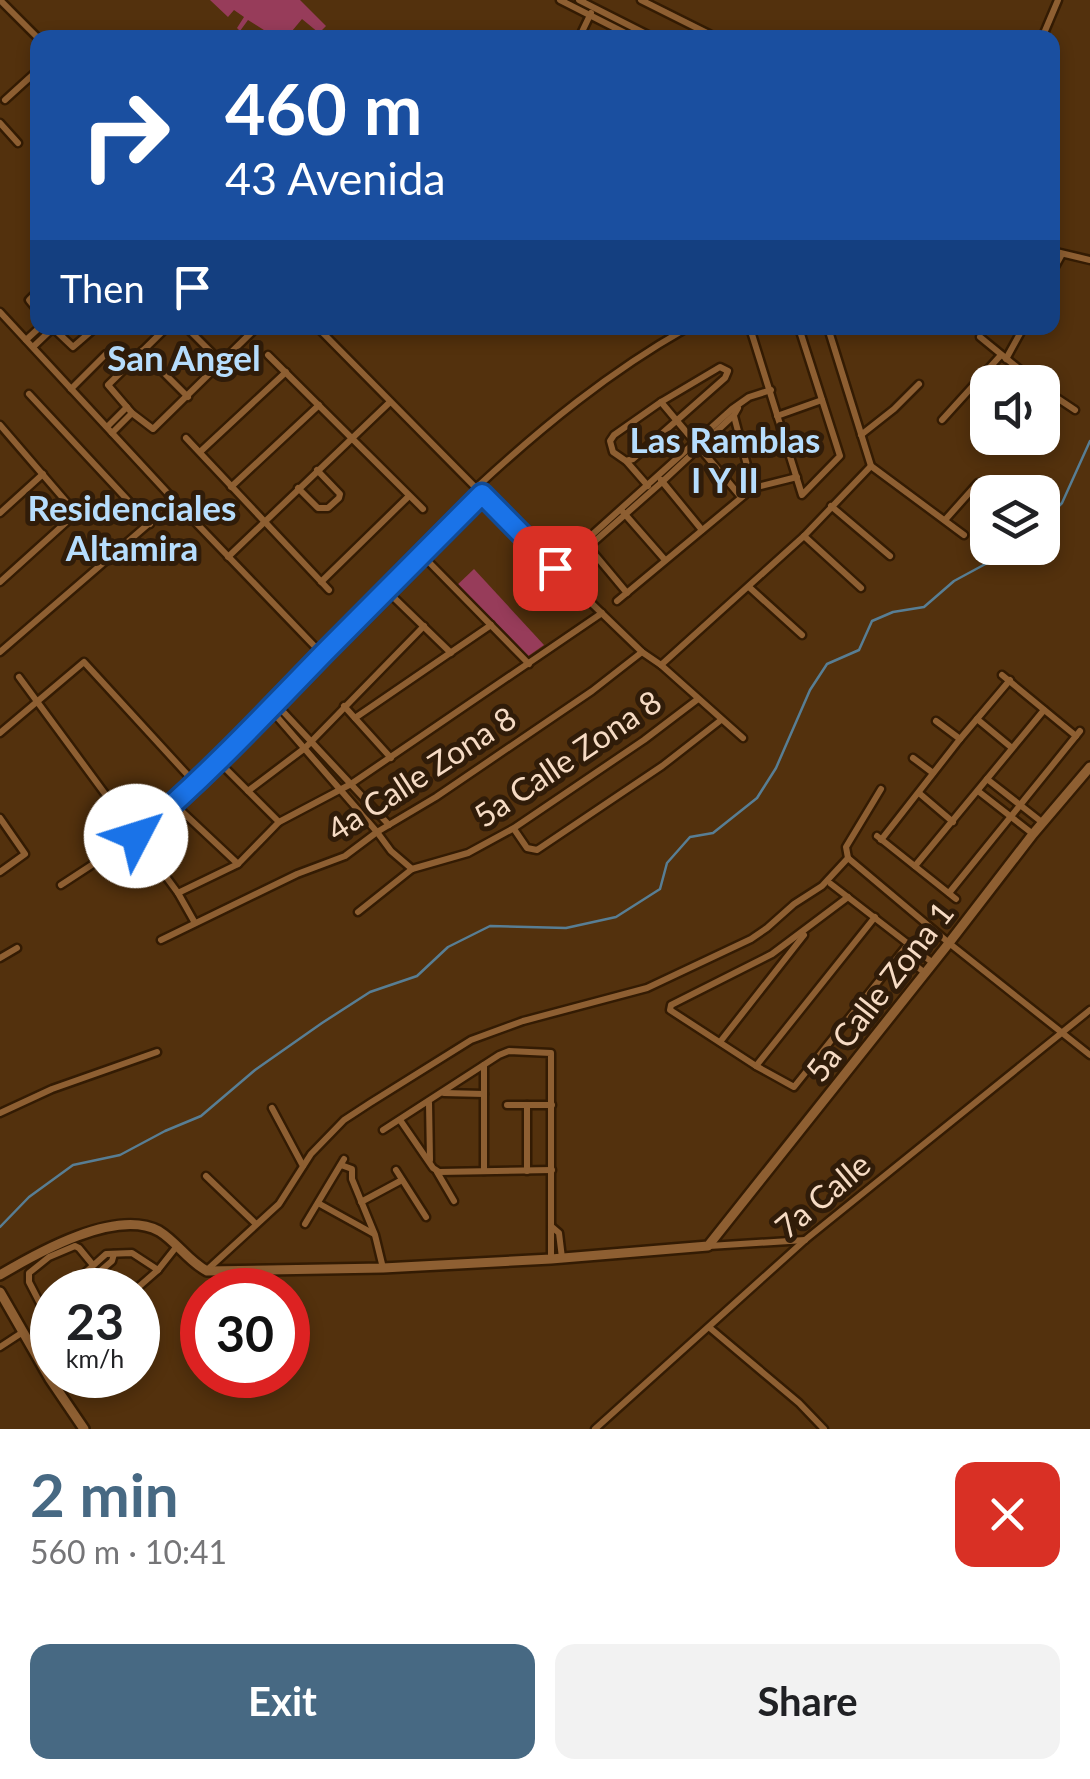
<!DOCTYPE html>
<meta charset="utf-8">
<style>
:root{--surface:#fff;--page:#f2f2f2;--text:#202124;--muted:#757577;--accent:#476983}
body{margin:0;font-family:Lato,sans-serif;background:var(--page);color:var(--text);height:100vh;display:flex;flex-direction:column;font-size:38px;white-space:nowrap}
*{box-sizing:border-box;margin:0}
p{font-size:32px;color:var(--muted)}
.icon{flex:none;width:55px;height:55px;fill:none;stroke:currentColor;stroke-width:2;stroke-linecap:round;stroke-linejoin:round}
.map{position:relative;height:1429px;overflow:hidden}
.side{display:flex;flex-direction:column;background:var(--surface);flex:1}
.side>*{flex:none}
.hud{position:absolute;left:30px;top:30px;width:1030px;height:305px;border-radius:20px;box-shadow:0 5px 15px #0003;background:#1a4fa0;color:#fff;overflow:hidden}
.controls{position:absolute;left:970px;top:365px;display:grid;gap:20px}
.controls a{display:grid;place-items:center;width:90px;height:90px;border-radius:20px;background:var(--surface);box-shadow:0 5px 15px #0003;font-size:50px}
.speed{position:absolute;left:30px;top:1268px;display:flex;gap:20px;font-size:50px;font-weight:700;text-align:center}
.speed>*{display:grid;place-content:center;width:130px;height:130px;border-radius:50%;background:var(--surface);box-shadow:0 5px 15px #0003;line-height:1}
.speed small{font-size:25px;font-weight:400}
.speed .limit{border:15px solid #d22;background:#fff;color:#111}
.pin{position:absolute;display:grid;place-items:center;width:85px;height:85px;color:#fff;margin:-42px;border-radius:20px;box-shadow:0 5px 15px #0006}
.me{position:absolute;width:110px;margin:-55px;rotate:50deg;stroke-linejoin:round;filter:drop-shadow(0 0 8px #0008)}
.turn{display:flex;align-items:center;gap:35px;height:210px;padding:0 30px;font-size:45px}
.turn .icon{width:130px;height:130px;stroke-width:2.5}
.turn b{display:block;font-size:70px;line-height:85px}
.then{display:flex;align-items:center;height:95px;padding:0 30px;background:#0003;gap:20px;font-size:38px}
.round{display:grid;place-items:center;flex:none;width:105px;height:105px;border-radius:20px;background:var(--page)}
.headline{display:flex;align-items:center;justify-content:space-between;height:170px;padding:0 30px}
h1{font-size:60px;font-weight:700;line-height:75px;color:var(--accent)}
.button{display:flex;gap:20px;margin-top:auto;padding:20px 30px}
.button a{flex:1;height:115px;border-radius:20px;background:var(--accent);color:#fff;font-size:40px;font-weight:700;line-height:115px;text-align:center}
.button a+a{background:var(--page);color:var(--text)}
.map>svg:first-child{display:block}
.green{fill:#973c5a}
.lines{fill:none;stroke-linecap:round;stroke-linejoin:round}
.stream{stroke:#587e94;stroke-width:2.5}
.street-casing{stroke:#331b03;stroke-width:11}
.secondary-casing{stroke:#331b03;stroke-width:14}
.street{stroke:#8e5f32;stroke-width:6}
.secondary{stroke:#8e5f32;stroke-width:9}
.route-casing{stroke:#114b97;stroke-width:25}
.route{stroke:#1a73e8;stroke-width:18}
.labels{text-anchor:middle;dominant-baseline:central;stroke-width:10;stroke-linejoin:round;paint-order:stroke}
.street-label{font-size:32px;fill:#f6dbc4;stroke:#301c09}
.neighbourhood-label{font-size:35px;font-weight:bold;fill:#b6ddfd;stroke:#301c09}
</style>
<div class="map">
<svg width="1090" height="1429" viewBox="0 0 1090 1429">
<rect width="100%" height="100%" fill="#53310d"/>
<!-- green -->
<g class="green">
<path d="M 210,0 L 300,0 L 326,26 L 319,33 L 302,19 L 287,37 L 275,37 L 248,20 L 240,31 L 237,28 L 244,17 L 234,10 L 228,17 Z"/>
<path d="M 474,569 L 544,645 L 524,659 L 454,588 Z"/>
</g>
<g class="lines">
<!-- stream -->
<g class="stream">
<path d="M 1042,523 L 1062,503 L 1090,441"/>
<path d="M 0,1227 L 29,1197 L 73,1165 L 120,1155 L 165,1131 L 201,1116 L 255,1070 L 322,1023 L 370,992 L 417,976 L 448,947 L 490,926 L 566,928 L 616,917 L 660,889 L 667,863 L 690,837 L 713,833 L 757,798 L 776,768 L 810,690 L 827,664 L 859,650 L 872,621 L 893,612 L 924,607 L 954,581 L 1015,548"/>
</g>
<defs>
<g id="street">
<path d="M 0,0 L 38,38"/>
<path d="M 560,0 L 635,38"/>
<path d="M 579,0 L 654,38"/>
<path d="M 641,0 L 715,37"/>
<path d="M 579,38 L 591,13"/>
<path d="M 1042,38 L 1058,0"/>
<path d="M 5,100 L 38,70"/>
<path d="M 0,123 L 18,143"/>
<path d="M 1052,251 L 1090,260"/>
<path d="M 1052,272 L 1062,254"/>
<path d="M 38,291 L 29,300 L 38,311"/>
<path d="M 0,312 L 175,501 L 323,655"/>
<path d="M 53,328 L 73,347 L 95,328"/>
<path d="M 166,328 L 108,385 L 132,413 L 153,429 L 256,328"/>
<path d="M 187,328 L 222,363"/>
<path d="M 318,328 L 555,568 L 642,652 L 661,665 L 743,738"/>
<path d="M 750,328 L 802,495 L 840,456 L 799,328"/>
<path d="M 828,328 L 871,466 L 964,535"/>
<path d="M 980,337 L 1035,382"/>
<path d="M 26,340 L 39,328"/>
<path d="M 33,347 L 53,328"/>
<path d="M 142,351 L 188,397"/>
<path d="M 268,355 L 423,509"/>
<path d="M 1006,359 L 1023,328"/>
<path d="M 720,367 L 728,371 L 725,378 L 633,459 L 626,461 L 613,452 L 610,441 L 614,435 L 661,402 Z"/>
<path d="M 1042,388 L 1075,410"/>
<path d="M 71,389 L 106,354"/>
<path d="M 29,394 L 150,524"/>
<path d="M 661,402 L 741,497"/>
<path d="M 734,416 L 753,488"/>
<path d="M 777,416 L 822,400"/>
<path d="M 942,420 L 1001,355"/>
<path d="M 0,425 L 75,512 L 72,517 L 0,582"/>
<path d="M 107,427 L 127,407"/>
<path d="M 112,433 L 132,413"/>
<path d="M 861,435 L 894,409 L 919,384"/>
<path d="M 186,438 L 329,590"/>
<path d="M 200,452 L 286,372"/>
<path d="M 627,462 L 648,486"/>
<path d="M 661,480 L 702,530"/>
<path d="M 231,487 L 319,405"/>
<path d="M 298,488 L 318,508 L 328,508 L 339,498 L 340,494 L 317,470"/>
<path d="M 476,488 C 542,427 609,372 687,328"/>
<path d="M 831,506 L 890,556"/>
<path d="M 623,512 L 665,560"/>
<path d="M 0,513 L 43,474"/>
<path d="M 945,520 L 978,483 L 983,483 L 995,492"/>
<path d="M 804,536 L 861,588"/>
<path d="M 586,544 L 627,593"/>
<path d="M 422,555 L 529,664"/>
<path d="M 228,557 L 390,402"/>
<path d="M 555,568 L 732,409 L 749,397 L 771,390"/>
<path d="M 560,572 L 662,482 L 734,415 L 738,408"/>
<path d="M 321,582 L 409,496"/>
<path d="M 749,587 L 802,635"/>
<path d="M 386,590 L 451,653"/>
<path d="M 617,601 L 753,488 L 797,477"/>
<path d="M 0,652 L 175,501"/>
<path d="M 661,665 L 804,536 L 871,466"/>
<path d="M 1002,675 L 1076,736"/>
<path d="M 19,677 L 178,893 L 195,923"/>
<path d="M 277,705 L 389,825"/>
<path d="M 344,706 L 391,758"/>
<path d="M 271,710 L 377,832 L 391,851 L 412,869"/>
<path d="M 355,718 L 491,625"/>
<path d="M 977,719 L 1012,748"/>
<path d="M 936,721 L 960,739"/>
<path d="M 0,733 L 84,662 L 195,783"/>
<path d="M 913,758 L 933,773"/>
<path d="M 218,761 L 279,822"/>
<path d="M 987,779 L 1043,823"/>
<path d="M 248,791 L 305,748 L 424,626"/>
<path d="M 978,791 L 1033,834"/>
<path d="M 919,793 L 953,822"/>
<path d="M 174,804 L 238,864"/>
<path d="M 0,818 L 25,854 L 0,872"/>
<path d="M 514,829 L 527,848 L 537,850 L 662,766 L 721,720"/>
<path d="M 877,836 L 956,899"/>
<path d="M 881,840 L 960,739 L 1010,680"/>
<path d="M 848,858 L 949,943 L 1090,1055"/>
<path d="M 915,866 L 1044,710"/>
<path d="M 831,884 L 933,963"/>
<path d="M 61,885 L 136,836 L 174,804 L 277,704 L 323,655 L 482,494"/>
<path d="M 178,893 L 238,864 L 279,822 L 351,784 L 602,613"/>
<path d="M 949,893 L 1080,731"/>
<path d="M 848,897 L 772,954 L 671,1005 L 670,1010 L 756,1066 L 794,1087 L 909,943"/>
<path d="M 358,912 L 412,869 L 468,853 L 514,828 L 644,740 L 698,699"/>
<path d="M 161,940 L 297,874 L 345,856 L 377,832 L 436,797 L 592,691 L 642,652"/>
<path d="M 901,954 L 925,973"/>
<path d="M 0,958 L 17,948"/>
<path d="M 720,1042 L 804,935"/>
<path d="M 756,1066 L 875,917"/>
<path d="M 444,1093 L 484,1094"/>
<path d="M 429,1103 L 430,1160"/>
<path d="M 507,1105 L 552,1105"/>
<path d="M 527,1105 L 527,1171"/>
<path d="M 272,1108 L 303,1166"/>
<path d="M 0,1113 L 52,1089 L 157,1052"/>
<path d="M 400,1120 L 433,1168 L 439,1172 L 552,1170"/>
<path d="M 383,1130 L 499,1055 L 509,1051 L 551,1053 L 551,1259"/>
<path d="M 341,1165 L 352,1169 L 352,1179 L 375,1235 L 383,1268"/>
<path d="M 396,1170 L 426,1217"/>
<path d="M 484,1171 L 484,1065"/>
<path d="M 437,1172 L 454,1201"/>
<path d="M 206,1176 L 256,1224"/>
<path d="M 361,1202 L 402,1180"/>
<path d="M 318,1203 L 374,1234"/>
<path d="M 305,1224 L 344,1159"/>
<path d="M 552,1227 L 559,1233 L 562,1258"/>
<path d="M 709,1246 L 805,1240"/>
<path d="M 158,1270 L 177,1246"/>
<path d="M 207,1270 L 279,1204 L 311,1154 L 344,1120 L 370,1103 L 471,1040 L 523,1021 L 647,988 L 751,939 L 767,928 L 794,904 L 822,886 L 848,858 L 846,847 L 881,789"/>
<path d="M 66,1290 L 106,1254 L 132,1253 L 158,1270 L 135,1290"/>
<path d="M 78,1290 L 112,1261 L 114,1254"/>
<path d="M 52,1302 C 41,1312 44,1320 52,1332"/>
<path d="M 44,1311 L 29,1282 L 29,1273 L 49,1257 L 75,1246 L 79,1248 L 93,1265"/>
<path d="M 710,1328 L 799,1403 L 824,1429"/>
<path d="M 0,1347 L 23,1332"/>
<path d="M 595,1429 L 805,1240 L 1090,1010"/>
</g>
<g id="secondary">
<path d="M 0,1275 C 37,1253 116,1208 159,1231 C 177,1242 188,1261 207,1271 L 383,1268 L 551,1259 L 708,1246 L 949,943 L 1033,834 L 1090,767"/>
<path d="M 0,1292 L 50,1379 L 84,1429"/>
</g>
</defs>
<!-- street casing -->
<use href="#street" class="street-casing"/>
<!-- secondary casing -->
<use href="#secondary" class="secondary-casing"/>
<!-- street -->
<use href="#street" class="street"/>
<!-- secondary -->
<use href="#secondary" class="secondary"/>
</g>
<g class="lines">
<defs>
<path id="route" d="M 136,836 C 203,780 263,716 324,653 C 376,600 430,547 482,494 L 555,568"/>
</defs>
<!-- route casing -->
<use href="#route" class="route-casing"/>
<!-- route -->
<use href="#route" class="route"/>
</g>
<g class="labels">
<!-- street labels -->
<g class="street-label">
<text transform="translate(567 758) rotate(-34)">5a Calle Zona 8</text>
<text transform="translate(421 773) rotate(-33)">4a Calle Zona 8</text>
<text transform="translate(879 991) rotate(-52)">5a Calle Zona 1</text>
<text transform="translate(822 1195) rotate(-40)">7a Calle</text>
</g>
<!-- neighbourhood labels -->
<g class="neighbourhood-label">
<text x="184" y="357">San Angel</text>
<text x="725" y="439">Las Ramblas<tspan x="725" dy="40">I Y II</tspan></text>
<text x="132" y="507">Residenciales<tspan x="132" dy="40">Altamira</tspan></text>
</g>
</g>
</svg>
<div class="controls">
<a><svg class="icon" aria-label="sound" viewBox="0 0 24 24"><path d="M4 9h4l5-4v14l-5-4H4zM17 9q2 3 0 6"/></svg></a>
<a><svg class="icon" aria-label="layers" viewBox="0 0 24 24"><path d="M12 4l9 5-9 5-9-5zM3 14l9 5 9-5"/></svg></a>
</div>
<div class="speed"><div>23<small>km/h</small></div><div class="limit">30</div></div>
<div class="pin" style="left:555px;top:568px;background:#d93025"><svg class="icon" aria-label="arrive" viewBox="0 0 24 24"><path d="M6 21V4h12l-3 4 3 4H6"/></svg></div>
<svg class="me" style="left:136px;top:836px" viewBox="-20 -20 40 40"><circle r="19" fill="#fff"/><path d="M0-13L10 11 0 6-10 11z" fill="#1a73e8"/></svg>
<div class="hud">
<div class="turn"><svg class="icon" aria-label="right" viewBox="0 0 24 24"><path d="M7 20v-9h11M14 6l5 5-5 5"/></svg><div><b>460 m</b>43 Avenida</div></div>
<div class="then">Then<svg class="icon" aria-label="arrive" viewBox="0 0 24 24"><path d="M6 21V4h12l-3 4 3 4H6"/></svg></div>
</div>
</div>
<section class="side">
<div class="headline"><div><h1>2 min</h1><p>560 m · 10:41</p></div><a class="round" style="background:#d93025;color:#fff"><svg class="icon" aria-label="close" viewBox="0 0 24 24"><path d="M6 6l12 12M18 6L6 18"/></svg></a></div>
<div class="button"><a>Exit</a><a>Share</a></div>
</section>
